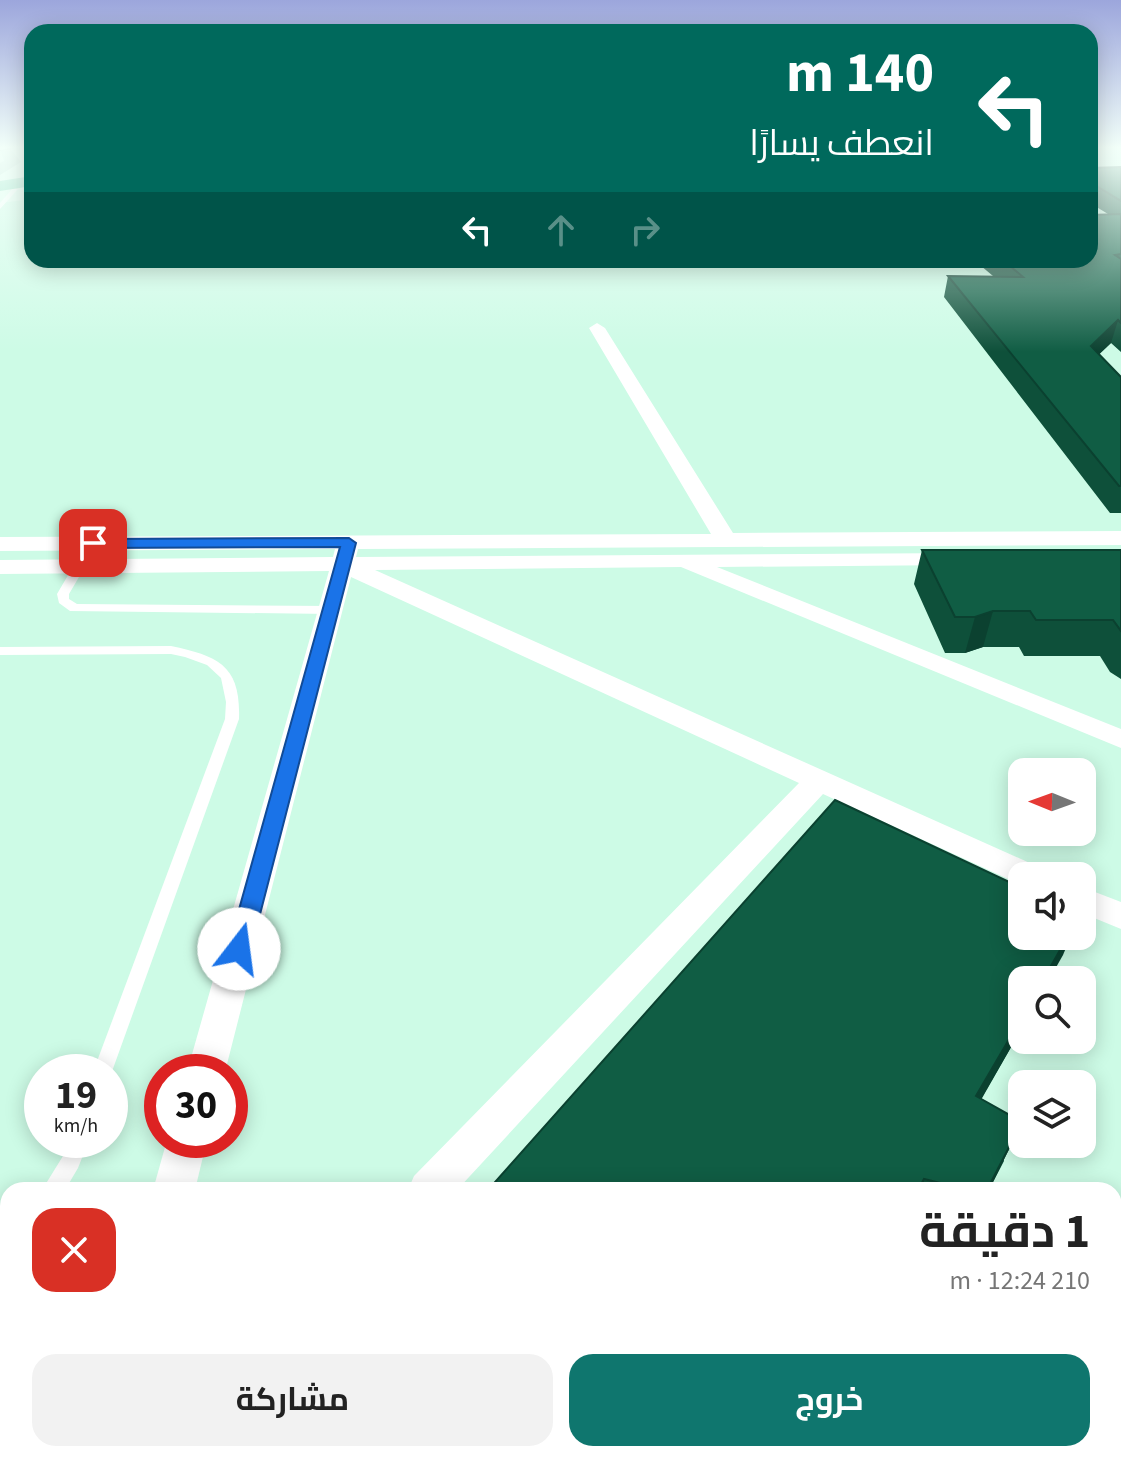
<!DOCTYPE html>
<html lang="ar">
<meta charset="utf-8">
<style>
:root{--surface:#fff;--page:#f2f2f2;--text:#222;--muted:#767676;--accent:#0f766e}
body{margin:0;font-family:"Source Sans 3",Cairo,sans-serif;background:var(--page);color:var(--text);direction:rtl;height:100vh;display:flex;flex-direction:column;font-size:30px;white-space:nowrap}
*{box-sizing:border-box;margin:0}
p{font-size:26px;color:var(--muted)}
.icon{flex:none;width:44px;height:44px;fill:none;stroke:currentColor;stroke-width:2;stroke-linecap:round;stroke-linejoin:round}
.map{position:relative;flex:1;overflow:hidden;direction:ltr}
.side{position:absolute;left:0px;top:1182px;width:1122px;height:280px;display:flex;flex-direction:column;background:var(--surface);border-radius:24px 24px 0 0;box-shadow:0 4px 20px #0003;direction:rtl}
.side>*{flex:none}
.hud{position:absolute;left:24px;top:24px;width:1074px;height:244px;border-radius:24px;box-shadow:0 4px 20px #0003;direction:rtl;background:#00695c;color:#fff;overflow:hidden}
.needle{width:52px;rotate:271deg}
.tools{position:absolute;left:1008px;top:758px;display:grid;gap:16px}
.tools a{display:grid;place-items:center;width:88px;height:88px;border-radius:16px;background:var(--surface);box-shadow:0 4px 20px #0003;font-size:40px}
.speed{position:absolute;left:24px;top:1054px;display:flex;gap:16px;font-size:40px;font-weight:700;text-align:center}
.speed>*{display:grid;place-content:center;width:104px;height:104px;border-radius:50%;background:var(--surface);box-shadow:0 4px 20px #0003;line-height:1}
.speed small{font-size:20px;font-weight:400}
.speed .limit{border:12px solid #d22;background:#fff;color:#111}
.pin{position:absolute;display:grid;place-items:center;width:68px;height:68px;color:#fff;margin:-34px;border-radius:16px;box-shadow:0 4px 12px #0006}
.me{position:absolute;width:88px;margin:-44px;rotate:15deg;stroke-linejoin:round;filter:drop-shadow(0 0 6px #0008)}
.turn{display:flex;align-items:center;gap:28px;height:168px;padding:0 32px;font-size:36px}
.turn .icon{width:104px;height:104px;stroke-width:2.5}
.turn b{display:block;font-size:56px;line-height:68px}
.lanes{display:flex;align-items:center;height:76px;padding:0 32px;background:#0003;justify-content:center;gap:40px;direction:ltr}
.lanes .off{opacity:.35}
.round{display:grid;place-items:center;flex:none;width:84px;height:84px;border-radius:24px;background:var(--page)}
.overview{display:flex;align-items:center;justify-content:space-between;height:136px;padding:0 32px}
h1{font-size:48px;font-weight:700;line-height:60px}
.primary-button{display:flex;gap:16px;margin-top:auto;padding:16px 32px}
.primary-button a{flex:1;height:92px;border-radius:24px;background:var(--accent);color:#fff;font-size:32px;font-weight:700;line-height:92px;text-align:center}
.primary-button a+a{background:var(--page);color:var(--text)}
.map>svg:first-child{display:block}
.built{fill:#cdfbe6;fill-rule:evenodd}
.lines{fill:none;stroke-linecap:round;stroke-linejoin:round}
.service{fill:#fff;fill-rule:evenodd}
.minor{fill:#fff;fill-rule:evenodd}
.secondary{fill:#bce0d2;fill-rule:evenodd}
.trunk{fill:#76dab6;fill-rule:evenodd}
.rail-casing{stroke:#24322c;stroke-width:3}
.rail{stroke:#fff;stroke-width:2;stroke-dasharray:7;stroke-linecap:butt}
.wall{fill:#0e503a}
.shaded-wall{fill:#0b4130}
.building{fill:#105d44;stroke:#0b4130;stroke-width:2}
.route{fill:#1a73e8;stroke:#114b97;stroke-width:2}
</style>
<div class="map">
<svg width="1121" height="1462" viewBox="0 0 1121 1462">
<rect width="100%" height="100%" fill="#e2fff1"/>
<!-- built -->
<path class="built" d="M 1090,148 L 1121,148 L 1121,1462 L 0,1462 L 0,203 L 32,199 L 32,260 L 1090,260 ZM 1022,772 L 1082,772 L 1082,832 L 1022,832 ZM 1022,876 L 1082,876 L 1082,936 L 1022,936 ZM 1022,980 L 1082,980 L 1082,1040 L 1022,1040 ZM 42,1072 L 110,1072 L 110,1140 L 42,1140 ZM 162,1072 L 230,1072 L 230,1140 L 162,1140 ZM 1022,1084 L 1082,1084 L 1082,1144 L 1022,1144 ZM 8,1190 L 1114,1190 L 1114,1454 L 8,1454 Z"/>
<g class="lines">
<!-- service -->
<g class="service">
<path d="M 13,188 L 18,189 L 0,209 L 0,203 Z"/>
<path d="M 93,540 L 99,543 L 69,594 L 69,599 L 77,604 L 332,606 L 338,610 L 332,614 L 70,611 L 59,603 L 57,594 L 87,543 Z"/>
<path d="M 171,646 C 219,656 241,666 239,719 L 110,1077 L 110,1072 L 93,1072 L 225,719 L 226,702 L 221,678 L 207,665 L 185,657 L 171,654 L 0,655 L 0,647 Z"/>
<path d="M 69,1140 L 89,1140 L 78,1168 L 65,1190 L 42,1190 L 63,1156 Z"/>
<path d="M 8,1240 L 8,1266 L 0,1269 L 0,1244 Z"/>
</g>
<!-- minor -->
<g class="minor">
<path d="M 597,323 L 605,328 L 733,533 L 1121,531 L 1121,545 L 358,549 L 356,557 L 967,553 L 970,558 L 967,563 L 959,565 L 717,567 L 1121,729 L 1121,748 L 681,567 L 375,570 L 1041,868 L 1046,876 L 1022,876 L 1022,885 L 1019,884 L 823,794 L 457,1190 L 408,1190 L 414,1176 L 799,783 L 351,577 L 225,1072 L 187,1072 L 329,571 L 0,574 L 0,560 L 333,557 L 335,549 L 0,551 L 0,537 L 711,534 L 589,328 Z"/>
<path d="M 1082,887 L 1121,902 L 1121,929 L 1082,913 Z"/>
<path d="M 167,1140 L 207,1140 L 195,1190 L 153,1190 Z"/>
<path d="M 75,1454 L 125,1454 L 122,1462 L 72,1462 Z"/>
<path d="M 147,1454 L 202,1454 L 199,1462 L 144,1462 Z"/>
</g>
<!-- secondary -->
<path class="secondary" d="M 0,148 L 10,148 L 21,162 L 0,175 L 0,163 L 4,161 Z"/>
<!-- trunk -->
<path class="trunk" d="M 32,176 L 32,186 L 0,191 L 0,181 Z"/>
<defs>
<path id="rail" d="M 0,149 L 10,148"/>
</defs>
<!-- rail casing -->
<use href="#rail" class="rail-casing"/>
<!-- rail -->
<use href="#rail" class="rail"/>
</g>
<!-- wall -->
<g class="wall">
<path d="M 1121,167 L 1121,352 L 1111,343 L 1099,354 L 1121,377 L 1121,513 L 1110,513 L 944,297 L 948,276 L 993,276 L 974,260 L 1090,260 L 1108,214 L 1090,203 L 1090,168 Z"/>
<path d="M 922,550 L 1121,550 L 1121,679 L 1110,672 L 1100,656 L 1024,656 L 1019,647 L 983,647 L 965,653 L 945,653 L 914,584 Z"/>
<path d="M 1063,955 L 1022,980 L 1022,1028 L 981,1099 L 1004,1161 L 989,1190 L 488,1190 Z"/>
</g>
<!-- shaded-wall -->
<g class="shaded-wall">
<path d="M 1118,320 L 1111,343 L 1084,369 L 1091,346 Z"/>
<path d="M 993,611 L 983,647 L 965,653 L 975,617 Z"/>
<path d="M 1068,936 L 1071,936 L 1063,955 L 1049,980 L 1043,980 Z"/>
<path d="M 1022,1017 L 1022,1028 L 961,1135 L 976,1096 Z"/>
<path d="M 1022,1123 L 989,1190 L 987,1190 Z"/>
</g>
<!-- building -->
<g class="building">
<path d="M 1121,167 L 1121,201 L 1090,182 L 1090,168 Z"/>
<path d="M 1121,214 L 1121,254 L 1115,255 L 1121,259 L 1121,323 L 1118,320 L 1091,346 L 1121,377 L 1121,486 L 1119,486 L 948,276 L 1023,277 L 1003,260 L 1090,260 L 1090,215 Z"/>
<path d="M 922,550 L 1121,550 L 1121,631 L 1113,620 L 1036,620 L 1030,611 L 993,611 L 975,617 L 955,617 Z"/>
<path d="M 835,800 L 1022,888 L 1022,936 L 1068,936 L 1043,980 L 1022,980 L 1022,1017 L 976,1096 L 1022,1122 L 987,1190 L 968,1190 L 924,1179 L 918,1190 L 488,1190 Z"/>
<path d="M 253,1454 L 935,1454 L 931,1462 L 246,1462 Z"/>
</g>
<!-- sky -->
<linearGradient id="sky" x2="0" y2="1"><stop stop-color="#9ca6dc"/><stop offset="0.42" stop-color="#f2fff9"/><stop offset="1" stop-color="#f2fff9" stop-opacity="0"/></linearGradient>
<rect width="1121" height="352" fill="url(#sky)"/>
<!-- route -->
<path class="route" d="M 349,538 L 356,543 L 251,949 L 247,955 L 239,958 L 231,955 L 228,949 L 340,547 L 93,548 L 86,543 L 93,539 Z"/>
</svg>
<div class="tools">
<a><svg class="needle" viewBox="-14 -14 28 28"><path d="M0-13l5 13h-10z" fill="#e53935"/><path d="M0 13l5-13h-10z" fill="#767676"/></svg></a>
<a><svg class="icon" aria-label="sound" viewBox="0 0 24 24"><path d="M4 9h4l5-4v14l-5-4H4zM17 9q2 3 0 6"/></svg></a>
<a><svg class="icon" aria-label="search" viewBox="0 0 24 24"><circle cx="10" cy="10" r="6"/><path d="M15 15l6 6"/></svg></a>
<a><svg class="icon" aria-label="layers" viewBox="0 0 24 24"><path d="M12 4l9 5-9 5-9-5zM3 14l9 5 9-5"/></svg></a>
</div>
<div class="speed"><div>19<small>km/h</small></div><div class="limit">30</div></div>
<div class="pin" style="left:93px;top:543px;background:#d93025"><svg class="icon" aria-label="arrive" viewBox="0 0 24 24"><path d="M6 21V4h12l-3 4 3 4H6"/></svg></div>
<svg class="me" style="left:239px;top:949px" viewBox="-20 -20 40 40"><circle r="19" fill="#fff"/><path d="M0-13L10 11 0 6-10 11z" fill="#1a73e8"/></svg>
<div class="hud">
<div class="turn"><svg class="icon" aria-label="left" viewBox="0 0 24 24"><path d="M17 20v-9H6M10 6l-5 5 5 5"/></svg><div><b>140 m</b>انعطف يسارًا</div></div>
<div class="lanes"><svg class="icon" aria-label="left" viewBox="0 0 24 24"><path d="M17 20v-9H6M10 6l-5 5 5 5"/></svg><svg class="icon off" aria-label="ahead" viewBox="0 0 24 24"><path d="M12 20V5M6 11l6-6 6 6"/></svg><svg class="icon off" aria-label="right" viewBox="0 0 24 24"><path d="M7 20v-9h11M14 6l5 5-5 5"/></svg></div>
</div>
<section class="side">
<div class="overview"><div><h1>1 دقيقة</h1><p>210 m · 12:24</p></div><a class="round" style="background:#d93025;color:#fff"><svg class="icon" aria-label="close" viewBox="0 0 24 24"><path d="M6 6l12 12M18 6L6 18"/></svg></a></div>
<div class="primary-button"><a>خروج</a><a>مشاركة</a></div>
</section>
</div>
